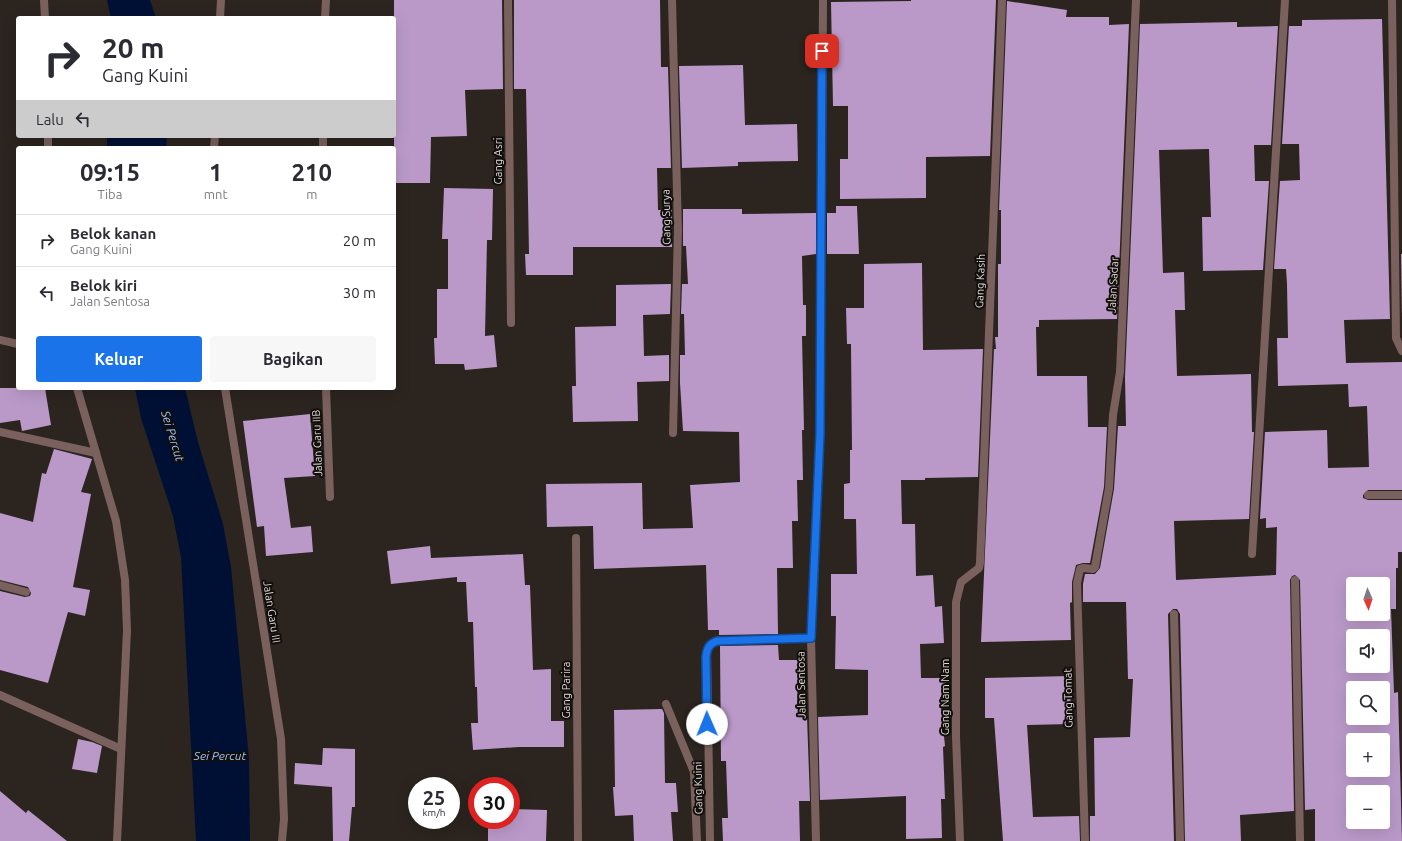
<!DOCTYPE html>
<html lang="id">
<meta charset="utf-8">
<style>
:root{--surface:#fff;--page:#f7f7f7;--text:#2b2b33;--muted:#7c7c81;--line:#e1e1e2;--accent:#1a73e8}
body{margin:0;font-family:Ubuntu,sans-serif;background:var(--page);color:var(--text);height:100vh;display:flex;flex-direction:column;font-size:15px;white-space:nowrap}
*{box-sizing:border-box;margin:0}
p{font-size:13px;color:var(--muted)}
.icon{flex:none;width:22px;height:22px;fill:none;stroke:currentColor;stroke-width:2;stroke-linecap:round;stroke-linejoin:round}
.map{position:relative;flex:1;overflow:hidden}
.panel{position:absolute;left:16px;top:146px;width:380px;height:244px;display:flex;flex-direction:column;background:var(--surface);border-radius:4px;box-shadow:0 4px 16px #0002}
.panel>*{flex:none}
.top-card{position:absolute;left:16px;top:16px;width:380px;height:122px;border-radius:4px;box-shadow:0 4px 16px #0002;background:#fff;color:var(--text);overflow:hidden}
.needle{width:26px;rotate:177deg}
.tools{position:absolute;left:1346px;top:577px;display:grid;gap:8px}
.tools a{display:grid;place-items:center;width:44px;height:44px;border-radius:4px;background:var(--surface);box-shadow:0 4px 16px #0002;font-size:20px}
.speed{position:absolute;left:408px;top:777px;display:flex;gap:8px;font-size:20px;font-weight:700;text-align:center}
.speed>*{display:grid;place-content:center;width:52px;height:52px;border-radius:50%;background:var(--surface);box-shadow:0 4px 16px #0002;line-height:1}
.speed small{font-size:10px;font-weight:400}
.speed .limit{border:6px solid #d22;background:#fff;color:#111}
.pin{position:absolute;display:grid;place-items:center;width:34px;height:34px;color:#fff;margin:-17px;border-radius:8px;box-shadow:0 2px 6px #0006}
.me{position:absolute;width:44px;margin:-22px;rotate:359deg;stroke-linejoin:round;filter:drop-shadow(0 0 3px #0008)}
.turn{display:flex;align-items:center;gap:14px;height:84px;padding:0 20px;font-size:18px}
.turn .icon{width:52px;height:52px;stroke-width:2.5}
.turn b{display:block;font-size:28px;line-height:34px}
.then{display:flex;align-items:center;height:38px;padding:0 20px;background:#0003;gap:8px;font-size:15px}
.eta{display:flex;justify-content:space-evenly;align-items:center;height:68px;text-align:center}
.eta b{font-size:24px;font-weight:600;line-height:28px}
.primary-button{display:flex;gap:8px;margin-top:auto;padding:8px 20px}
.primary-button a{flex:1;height:46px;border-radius:4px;background:var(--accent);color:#fff;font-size:16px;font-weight:600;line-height:46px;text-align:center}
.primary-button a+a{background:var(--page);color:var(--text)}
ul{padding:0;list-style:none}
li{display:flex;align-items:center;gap:12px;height:52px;padding:0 20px;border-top:1px solid var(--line)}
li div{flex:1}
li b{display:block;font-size:15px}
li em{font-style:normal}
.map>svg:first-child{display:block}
.water{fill:#001034}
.building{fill:#ba99c8;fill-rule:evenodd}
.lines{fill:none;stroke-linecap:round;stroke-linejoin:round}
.street{stroke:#7b615e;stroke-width:8}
.route-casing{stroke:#114b97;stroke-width:10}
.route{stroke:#1a73e8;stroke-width:7}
.labels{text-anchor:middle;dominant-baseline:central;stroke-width:4;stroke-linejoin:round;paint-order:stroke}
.street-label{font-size:11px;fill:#dfdbd7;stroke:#110e0c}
.water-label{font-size:12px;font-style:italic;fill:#a1c3f9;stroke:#110e0c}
</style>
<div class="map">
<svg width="1402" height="841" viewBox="0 0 1402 841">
<rect width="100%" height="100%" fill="#2b241f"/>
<!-- water -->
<g class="water">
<path d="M 107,0 L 150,0 L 156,18 L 111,18 Z"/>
<path d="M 107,136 L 167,136 L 166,148 L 107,148 Z"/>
<path d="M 135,388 L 185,388 L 198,442 L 223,524 L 231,567 L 249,759 L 250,841 L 196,841 L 181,557 L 173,516 L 141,418 Z"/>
</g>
<!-- building -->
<g class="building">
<path d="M 394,0 L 502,0 L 503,89 L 465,90 L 467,136 L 431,137 L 430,183 L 394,183 Z"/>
<path d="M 514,0 L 660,0 L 661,67 L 668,67 L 671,168 L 657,168 L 658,210 L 672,210 L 672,247 L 573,247 L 573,275 L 526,275 L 525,254 L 529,254 L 526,89 L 514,89 Z"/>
<path d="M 911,0 L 996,0 L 990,156 L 926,157 L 926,198 L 840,199 L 840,159 L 848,159 L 848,106 L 833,106 L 831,2 L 911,1 Z"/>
<path d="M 1007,1 L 1067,10 L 1066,17 L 1109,17 L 1109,25 L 1129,24 L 1117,319 L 1039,320 L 1039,327 L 1036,327 L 1037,376 L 1087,376 L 1088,427 L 1107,427 L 1104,487 L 1090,563 L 1083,563 L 1076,565 L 1072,582 L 1072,602 L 1070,603 L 1071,640 L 981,642 L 994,349 L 996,349 L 995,337 L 998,337 L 998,264 L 1001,264 L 1001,210 L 999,210 Z"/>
<path d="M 1382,19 L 1390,319 L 1344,320 L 1346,363 L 1402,362 L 1402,490 L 1368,490 L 1363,495 L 1363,498 L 1368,500 L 1402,500 L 1402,552 L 1398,552 L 1398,568 L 1396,568 L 1396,609 L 1391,609 L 1394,693 L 1398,692 L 1402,841 L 1315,841 L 1315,809 L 1305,810 L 1300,580 L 1295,575 L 1292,576 L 1290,580 L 1294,811 L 1240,815 L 1241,841 L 1185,841 L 1180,614 L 1177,609 L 1173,609 L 1168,614 L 1174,841 L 1090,841 L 1090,816 L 1095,816 L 1094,738 L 1130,737 L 1133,679 L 1128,679 L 1126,602 L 1083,602 L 1083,584 L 1085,574 L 1095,574 L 1100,568 L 1114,489 L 1118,426 L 1126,426 L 1125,377 L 1140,24 L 1237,22 L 1237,27 L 1278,26 L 1271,145 L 1254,145 L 1255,181 L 1269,181 L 1263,270 L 1203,271 L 1202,217 L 1211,217 L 1209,149 L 1159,150 L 1163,273 L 1184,272 L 1185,310 L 1175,310 L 1177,376 L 1251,374 L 1252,432 L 1254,432 L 1249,519 L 1174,521 L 1176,580 L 1276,575 L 1277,527 L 1266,528 L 1266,518 L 1260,519 L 1265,432 L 1327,430 L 1328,468 L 1369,467 L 1367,406 L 1349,407 L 1348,384 L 1278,386 L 1277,338 L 1288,338 L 1287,284 L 1286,269 L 1274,269 L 1280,181 L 1300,180 L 1299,144 L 1282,144 L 1289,26 L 1302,26 L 1302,20 ZM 1353,584 L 1383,584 L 1383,614 L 1353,614 ZM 1353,636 L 1383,636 L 1383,666 L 1353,666 ZM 1353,688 L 1383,688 L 1383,718 L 1353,718 ZM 1353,740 L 1383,740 L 1383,770 L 1353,770 ZM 1353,792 L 1383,792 L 1383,822 L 1353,822 Z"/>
<path d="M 743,65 L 745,125 L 797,124 L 798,161 L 738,162 L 738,166 L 682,168 L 679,66 Z"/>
<path d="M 444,188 L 493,189 L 492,240 L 487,240 L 485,336 L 494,335 L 497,367 L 465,370 L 464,364 L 435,364 L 434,338 L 437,338 L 437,289 L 448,289 L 448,239 L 442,239 Z"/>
<path d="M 836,206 L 857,206 L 859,254 L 827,254 L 827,213 L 836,213 Z"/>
<path d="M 683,209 L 742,209 L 742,214 L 816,213 L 816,254 L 802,256 L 803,305 L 806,305 L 806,336 L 802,336 L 804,430 L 802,430 L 803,480 L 797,480 L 798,521 L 792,521 L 793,568 L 777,568 L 778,634 L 719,635 L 719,630 L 708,630 L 706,565 L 594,569 L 593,526 L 547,527 L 546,484 L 642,483 L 643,529 L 693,528 L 690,485 L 740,482 L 739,432 L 683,431 L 680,383 L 680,355 L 685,355 L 684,314 L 681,314 L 682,284 L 688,284 L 686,246 L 683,246 Z"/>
<path d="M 1401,254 L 1402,254 L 1401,319 Z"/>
<path d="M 922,263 L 923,350 L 983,349 L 978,477 L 925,478 L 925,480 L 901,480 L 902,524 L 915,524 L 916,576 L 933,575 L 935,607 L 942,606 L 944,643 L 920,644 L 921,678 L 946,678 L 947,696 L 940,697 L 945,746 L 943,747 L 945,799 L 941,799 L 942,838 L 906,839 L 906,796 L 820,800 L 818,717 L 868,715 L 868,670 L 835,669 L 836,616 L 831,616 L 831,574 L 857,574 L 856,519 L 844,519 L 844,484 L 850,483 L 850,450 L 852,450 L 851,344 L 847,344 L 846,308 L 864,308 L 864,264 Z"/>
<path d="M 671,284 L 670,314 L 643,315 L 644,356 L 669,355 L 669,381 L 637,382 L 638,421 L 573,422 L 572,386 L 576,386 L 575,327 L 616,326 L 616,285 Z"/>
<path d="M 0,388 L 45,388 L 51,425 L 22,431 L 20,420 L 0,423 Z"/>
<path d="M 310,414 L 315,476 L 284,478 L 291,528 L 311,526 L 313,552 L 266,556 L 264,526 L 257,527 L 243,421 Z"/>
<path d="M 54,449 L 92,459 L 81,492 L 91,494 L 73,587 L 90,590 L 85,616 L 68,612 L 48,683 L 0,670 L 0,591 L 25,597 L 30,596 L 31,593 L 28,587 L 0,580 L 0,513 L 33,522 L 42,473 L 46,474 Z"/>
<path d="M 430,546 L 431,558 L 523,554 L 525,585 L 530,585 L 533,670 L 551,669 L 551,721 L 564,721 L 564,747 L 519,747 L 473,750 L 471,723 L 478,723 L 477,687 L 475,687 L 473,622 L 468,622 L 466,582 L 457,582 L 457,577 L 391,584 L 387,551 Z"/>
<path d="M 778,645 L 779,660 L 798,660 L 797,709 L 803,709 L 803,717 L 807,717 L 810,801 L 799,801 L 800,841 L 723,841 L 722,818 L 728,818 L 726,761 L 721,761 L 720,646 Z"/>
<path d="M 1070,676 L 1071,724 L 1027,725 L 1033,817 L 1079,816 L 1080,841 L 1003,841 L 994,718 L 985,718 L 985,678 Z"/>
<path d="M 662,709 L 664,713 L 665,783 L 676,783 L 678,812 L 671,812 L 673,841 L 634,841 L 633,815 L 615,816 L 613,787 L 615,787 L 614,710 Z"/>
<path d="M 78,739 L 92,742 L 102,746 L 97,773 L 72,769 Z"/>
<path d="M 323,748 L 355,749 L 355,807 L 352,807 L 349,841 L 333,841 L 332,787 L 294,784 L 295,763 L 322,765 Z"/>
<path d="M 0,791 L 26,813 L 28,810 L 67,841 L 0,841 Z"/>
<path d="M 511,809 L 547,810 L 546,841 L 488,841 L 488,820 L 511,820 Z"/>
</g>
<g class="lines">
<!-- street -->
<g class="street">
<path d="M 44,0 L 45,18"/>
<path d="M 508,0 L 511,323"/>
<path d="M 672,0 L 678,230 L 673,433"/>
<path d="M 1392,0 L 1396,338 L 1402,351"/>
<path d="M 220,18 L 221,0"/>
<path d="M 325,18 L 326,0"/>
<path d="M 48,136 L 48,148"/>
<path d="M 214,148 L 215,136"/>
<path d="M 323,148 L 323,136"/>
<path d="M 0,340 L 18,344"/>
<path d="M 77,388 L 116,521 L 125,580 L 127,630 L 117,841"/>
<path d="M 225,388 L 281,739 L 284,819 L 282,841"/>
<path d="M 326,388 L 330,497"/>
<path d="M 0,432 L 96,453"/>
<path d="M 1368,495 L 1402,495"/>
<path d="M 576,538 L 578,841"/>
<path d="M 1252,554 L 1285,0"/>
<path d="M 1295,580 L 1300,841"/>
<path d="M 0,585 L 26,592"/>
<path d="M 1174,614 L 1180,841"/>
<path d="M 0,695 L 121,749"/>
<path d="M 666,704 L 694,772 L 697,841"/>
<path d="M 710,841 L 707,650 L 711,644 L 717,641 L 811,638"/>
<path d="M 816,841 L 811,638 L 820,434 L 823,0"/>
<path d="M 960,841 L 956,736 L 956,602 L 961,582 L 979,568 L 980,563 L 1002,0"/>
<path d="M 1085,841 L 1077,583 L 1080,569 L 1084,568 L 1093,569 L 1095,567 L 1109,488 L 1113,415 L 1120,372 L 1136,0"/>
</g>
</g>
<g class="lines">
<defs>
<path id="route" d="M 707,724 L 706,657 C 707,648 709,644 717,641 L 811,638 L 820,434 L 822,51"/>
</defs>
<!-- route casing -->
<use href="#route" class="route-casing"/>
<!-- route -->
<use href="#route" class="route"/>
</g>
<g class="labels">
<!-- street labels -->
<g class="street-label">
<text transform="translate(498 161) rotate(-90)">Gang Asri</text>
<text transform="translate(666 217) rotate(-91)">Gang Surya</text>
<text transform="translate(980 281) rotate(-88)">Gang Kasih</text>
<text transform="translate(1113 285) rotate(-87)">Jalan Sadar</text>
<text transform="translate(317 443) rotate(-92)">Jalan Garu IIB</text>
<text transform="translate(272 612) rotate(81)">Jalan Garu III</text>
<text transform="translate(801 685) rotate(-91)">Jalan Sentosa</text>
<text transform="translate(566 690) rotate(-90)">Gang Parira</text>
<text transform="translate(945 697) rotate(-90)">Gang Nam Nam</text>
<text transform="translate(1068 698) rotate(-91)">Gang Tomat</text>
<text transform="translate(698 788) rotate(-91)">Gang Kuini</text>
</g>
<!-- water labels -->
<g class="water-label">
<text transform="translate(173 436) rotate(73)">Sei Percut</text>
<text x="220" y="755">Sei Percut</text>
</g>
</g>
</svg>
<div class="tools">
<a><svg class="needle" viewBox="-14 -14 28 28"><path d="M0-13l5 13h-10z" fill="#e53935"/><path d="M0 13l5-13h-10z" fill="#7c7c81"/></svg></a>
<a><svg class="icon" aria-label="sound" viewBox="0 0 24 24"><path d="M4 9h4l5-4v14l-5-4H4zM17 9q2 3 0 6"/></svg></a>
<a><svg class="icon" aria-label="search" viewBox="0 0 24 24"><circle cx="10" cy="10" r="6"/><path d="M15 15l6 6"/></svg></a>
<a>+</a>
<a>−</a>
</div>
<div class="speed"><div>25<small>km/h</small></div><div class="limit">30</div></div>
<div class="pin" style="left:822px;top:51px;background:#d93025"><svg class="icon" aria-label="arrive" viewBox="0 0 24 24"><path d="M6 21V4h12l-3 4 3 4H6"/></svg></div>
<svg class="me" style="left:707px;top:724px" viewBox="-20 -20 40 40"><circle r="19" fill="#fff"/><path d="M0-13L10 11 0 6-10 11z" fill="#1a73e8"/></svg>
<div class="top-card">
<div class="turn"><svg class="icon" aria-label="right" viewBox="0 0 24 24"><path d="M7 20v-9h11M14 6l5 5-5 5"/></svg><div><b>20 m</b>Gang Kuini</div></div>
<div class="then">Lalu<svg class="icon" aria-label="left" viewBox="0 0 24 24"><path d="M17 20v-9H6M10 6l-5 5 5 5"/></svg></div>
</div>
<section class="panel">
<div class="eta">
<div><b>09:15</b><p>Tiba</p></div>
<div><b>1</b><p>mnt</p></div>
<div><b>210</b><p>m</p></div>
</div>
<ul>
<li><svg class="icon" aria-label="right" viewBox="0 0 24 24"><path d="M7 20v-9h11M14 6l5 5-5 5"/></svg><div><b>Belok kanan</b><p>Gang Kuini</p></div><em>20 m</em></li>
<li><svg class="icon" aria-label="left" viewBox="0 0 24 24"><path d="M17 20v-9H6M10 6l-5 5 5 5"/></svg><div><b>Belok kiri</b><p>Jalan Sentosa</p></div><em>30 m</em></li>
</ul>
<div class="primary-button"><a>Keluar</a><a>Bagikan</a></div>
</section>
</div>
